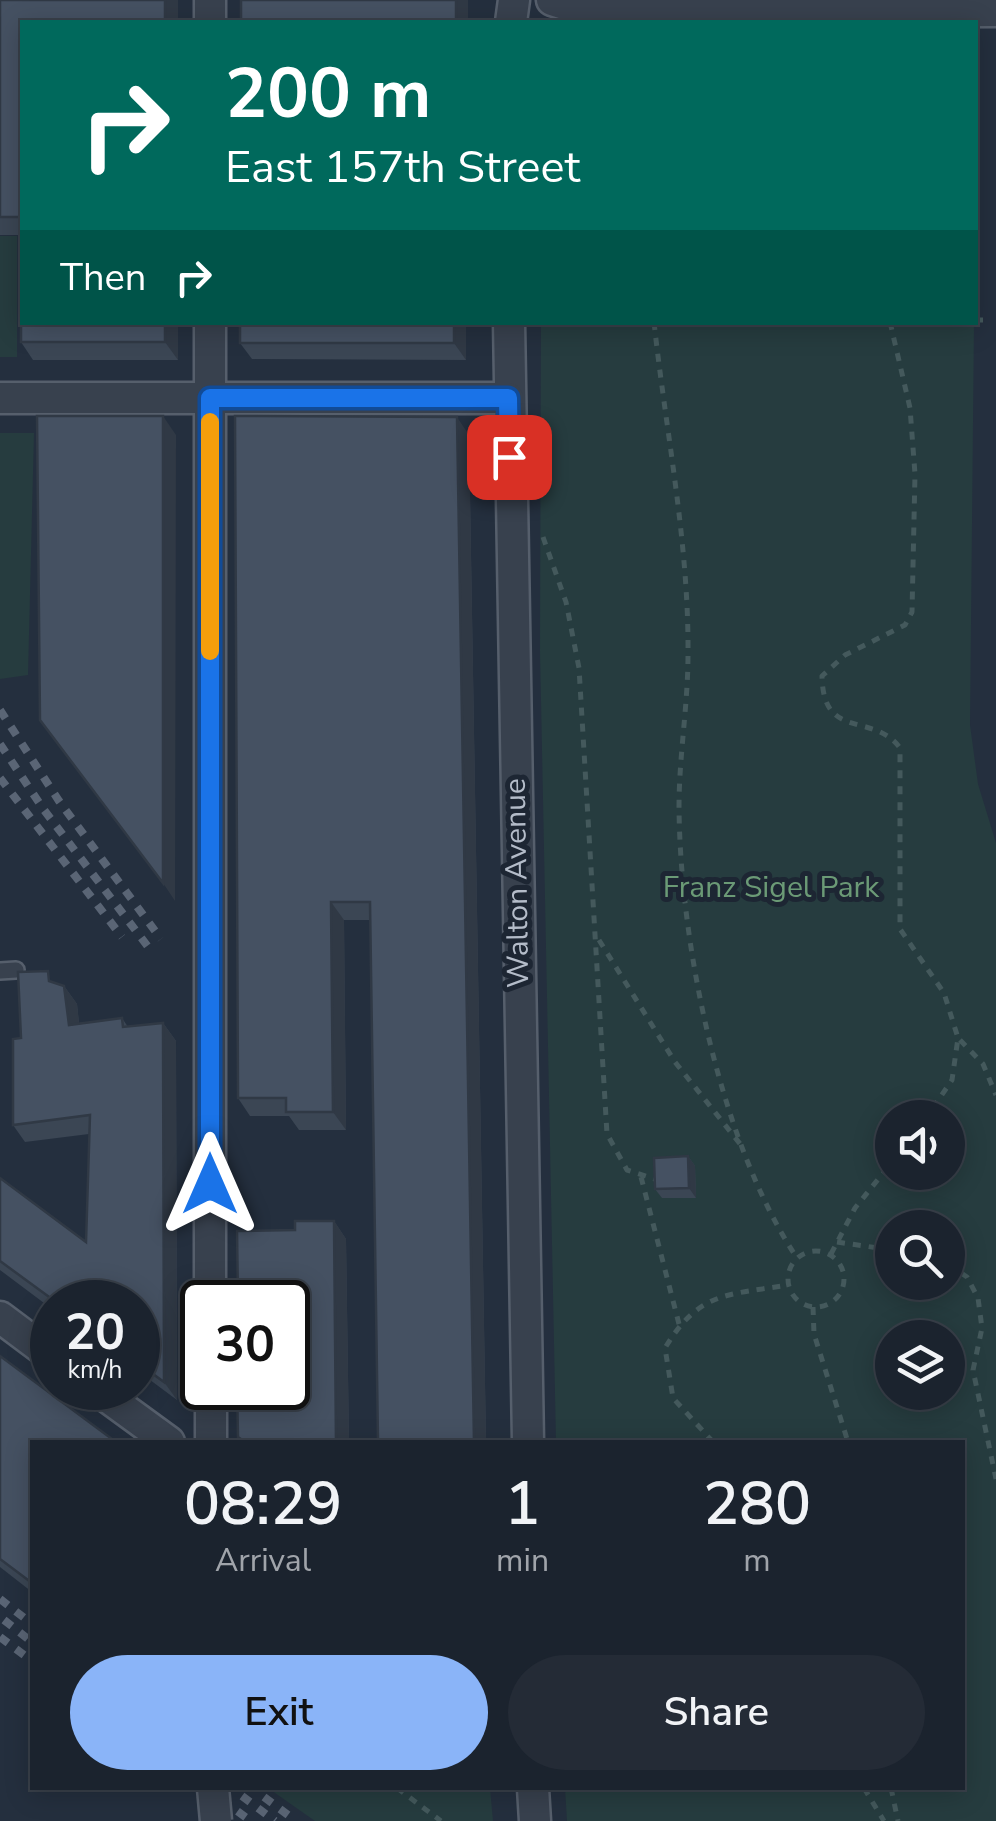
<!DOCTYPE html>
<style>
:root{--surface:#1b232e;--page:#242b36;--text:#f1f3f6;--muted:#a0a4aa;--line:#39404a;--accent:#8ab4f8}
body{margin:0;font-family:"Nunito Sans",sans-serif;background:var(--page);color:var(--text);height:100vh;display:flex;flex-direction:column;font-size:38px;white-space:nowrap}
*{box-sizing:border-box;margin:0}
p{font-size:32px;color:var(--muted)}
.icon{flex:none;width:55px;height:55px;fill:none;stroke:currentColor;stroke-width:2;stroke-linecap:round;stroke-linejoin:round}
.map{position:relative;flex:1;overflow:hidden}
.sheet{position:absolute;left:30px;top:1440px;width:935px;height:350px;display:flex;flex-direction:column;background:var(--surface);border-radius:0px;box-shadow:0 5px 25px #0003,0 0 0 2px var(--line)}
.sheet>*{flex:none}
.top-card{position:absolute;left:20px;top:20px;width:958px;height:305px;border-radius:0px;box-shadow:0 5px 25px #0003,0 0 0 2px var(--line);background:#00695c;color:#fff;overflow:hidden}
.controls{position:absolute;left:875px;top:1100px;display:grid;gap:20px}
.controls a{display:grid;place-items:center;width:90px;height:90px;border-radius:50%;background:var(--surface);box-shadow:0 5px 25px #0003,0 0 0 2px var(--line);font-size:50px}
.speed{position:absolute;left:30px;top:1280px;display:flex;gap:20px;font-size:50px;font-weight:700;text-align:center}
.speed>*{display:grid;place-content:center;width:130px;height:130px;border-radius:50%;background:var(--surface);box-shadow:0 5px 25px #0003,0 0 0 2px var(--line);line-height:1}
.speed small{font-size:25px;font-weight:400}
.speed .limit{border:5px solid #111;border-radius:15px;background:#fff;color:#111}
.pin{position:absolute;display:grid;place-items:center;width:85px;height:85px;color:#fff;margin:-42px;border-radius:20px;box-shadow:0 5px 15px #0006}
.me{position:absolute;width:110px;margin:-55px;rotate:0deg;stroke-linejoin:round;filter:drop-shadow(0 0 8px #0008)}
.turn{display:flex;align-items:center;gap:35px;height:210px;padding:0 40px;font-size:45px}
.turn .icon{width:130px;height:130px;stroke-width:2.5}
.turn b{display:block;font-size:70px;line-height:85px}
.then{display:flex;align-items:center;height:95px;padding:0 40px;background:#0003;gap:20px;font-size:38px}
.eta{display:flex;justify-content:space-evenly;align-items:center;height:170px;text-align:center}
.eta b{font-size:60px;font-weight:600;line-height:70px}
.button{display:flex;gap:20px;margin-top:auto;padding:20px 40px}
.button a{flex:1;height:115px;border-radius:60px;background:var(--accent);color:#111;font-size:40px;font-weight:600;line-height:115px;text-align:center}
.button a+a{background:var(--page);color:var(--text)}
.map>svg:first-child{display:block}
.green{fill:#263c3f;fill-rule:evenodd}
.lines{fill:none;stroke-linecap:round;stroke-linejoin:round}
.lane-casing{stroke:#565f6c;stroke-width:20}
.street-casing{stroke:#565f6c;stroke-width:35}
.path{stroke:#44595c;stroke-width:5;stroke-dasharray:8 8;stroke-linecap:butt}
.lane{stroke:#38414e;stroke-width:15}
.street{stroke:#38414e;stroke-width:30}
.rail{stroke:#5a6575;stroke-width:8;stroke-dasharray:10 10;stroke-linecap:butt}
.street-bridge-casing{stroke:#565f6c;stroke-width:35;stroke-linecap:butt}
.street-bridge{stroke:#38414e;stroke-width:30}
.wall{fill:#3b4654}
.shaded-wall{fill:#303945}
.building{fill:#455162;stroke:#303945;stroke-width:2.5}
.route-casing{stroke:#114b97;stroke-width:25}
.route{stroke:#1a73e8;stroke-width:18}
.slow{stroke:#f59e0b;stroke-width:18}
.labels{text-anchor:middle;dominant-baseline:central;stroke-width:10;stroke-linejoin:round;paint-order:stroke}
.street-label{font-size:30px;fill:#b4bcc9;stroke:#1d2633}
.park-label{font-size:30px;fill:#6b9a76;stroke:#1d2633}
</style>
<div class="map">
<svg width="996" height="1821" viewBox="0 0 996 1821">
<rect width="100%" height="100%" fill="#242f3e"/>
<!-- green -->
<g class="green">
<rect x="0" y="236" width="17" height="121"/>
<path d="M 541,323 L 974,323 L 970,725 L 978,784 L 996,843 L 996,1821 L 567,1821 L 565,1788 L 962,1788 L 962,1442 L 556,1442 L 540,651 ZM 892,1118 L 948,1118 L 948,1172 L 892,1172 ZM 892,1228 L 948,1228 L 948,1282 L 892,1282 ZM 892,1338 L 948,1338 L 948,1392 L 892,1392 Z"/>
<path d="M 0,433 L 34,433 L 28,675 L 0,679 Z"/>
<path d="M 268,1788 L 490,1788 L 493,1821 L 315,1821 Z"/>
</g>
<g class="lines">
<defs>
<path id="lane" d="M 0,971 L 16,970"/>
<g id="street">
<path d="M 552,0 L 592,13 L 996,11"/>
<path d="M 210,22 L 210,0"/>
<path d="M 511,22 L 514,0"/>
<path d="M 210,322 L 210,1302"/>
<path d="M 509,322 L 528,1442"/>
<path d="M 0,398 L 508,398"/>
<path d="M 0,1317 L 52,1356"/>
<path d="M 95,1388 L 169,1442"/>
<path d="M 211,1388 L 211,1442"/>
<path d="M 533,1788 L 535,1821"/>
</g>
</defs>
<!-- lane casing -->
<use href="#lane" class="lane-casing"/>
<!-- street casing -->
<use href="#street" class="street-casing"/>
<!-- path -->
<g class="path">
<path d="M 975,320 L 984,320"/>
<path d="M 654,322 C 666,433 689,543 688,655 C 688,705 679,756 679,807 C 680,944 720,1143 797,1258"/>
<path d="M 890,322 L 910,408 L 915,474 L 912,612 L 905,625 L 845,655 L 822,676 C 823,742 873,711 900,748 L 900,929 L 944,993 L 958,1038 L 952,1080 L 926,1118"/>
<path d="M 543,537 L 566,602 L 579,668 L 607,1134 L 627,1170 L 658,1180"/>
<path d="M 599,940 L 675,1062 L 741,1145"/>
<path d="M 960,1040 L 983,1064 L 996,1095"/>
<path d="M 641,1177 L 679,1324"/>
<path d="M 837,1242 L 892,1250"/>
<circle cx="816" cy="1279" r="28"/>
<path d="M 831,1254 L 855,1208 L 892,1162"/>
<path d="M 948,1264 L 967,1277 L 978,1298 L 982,1328 L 973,1370 L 996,1479"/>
<path d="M 813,1307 L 814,1334 L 848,1442"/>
<path d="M 713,1442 L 673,1398 L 665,1348 C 699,1291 728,1295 788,1285"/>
<path d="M 397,1788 L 441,1821"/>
<path d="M 864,1788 L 884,1821"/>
<path d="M 891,1788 L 898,1821"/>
</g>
<!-- lane -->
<use href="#lane" class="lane"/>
<!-- street -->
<use href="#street" class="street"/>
<!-- rail -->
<g class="rail">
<path d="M 0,710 L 59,801 L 161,939"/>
<path d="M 0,744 L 44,810 L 149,948"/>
<path d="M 0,778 L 122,937"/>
<path d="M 0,1599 L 32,1624"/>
<path d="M 4,1620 L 32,1642"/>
<path d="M 0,1637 L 32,1661"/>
<path d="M 205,1788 L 251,1821"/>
<path d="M 242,1796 L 275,1821"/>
<path d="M 264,1797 L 296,1821"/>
</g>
<defs>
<path id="street-bridge" d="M 213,1788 L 216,1821"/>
</defs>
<!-- street-bridge casing -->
<use href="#street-bridge" class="street-bridge-casing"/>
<!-- street-bridge -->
<use href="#street-bridge" class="street-bridge"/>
</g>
<!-- wall -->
<g class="wall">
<path d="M 0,0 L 178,0 L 178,22 L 22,22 L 22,235 L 0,235 Z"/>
<path d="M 178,322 L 178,360 L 33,360 L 21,342 Z"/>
<path d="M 240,322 L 466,322 L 466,360 L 252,359 L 240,343 Z"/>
<path d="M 469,435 L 486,1442 L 378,1442 L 371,920 L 344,920 L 346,1130 L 299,1130 L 289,1116 L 250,1116 L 238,1098 Z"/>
<path d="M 57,984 L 64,986 L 77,1004 L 79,1023 L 122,1018 L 128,1027 L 163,1023 L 176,1041 L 177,1400 L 138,1371 L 138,1302 L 52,1302 L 52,1309 L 0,1270 L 0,1178 L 86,1242 L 89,1134 L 25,1142 L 13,1125 Z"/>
<path d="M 688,1156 L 695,1166 L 696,1198 L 662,1198 L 655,1189 Z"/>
<path d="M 334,1221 L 346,1239 L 349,1442 L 242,1442 L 238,1437 L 288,1388 L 288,1302 L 241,1302 L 238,1298 L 295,1230 Z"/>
<path d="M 0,1356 L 32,1442 L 32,1592 L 0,1567 Z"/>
</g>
<!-- shaded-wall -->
<g class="shaded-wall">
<rect x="165" y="0" width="13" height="22"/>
<rect x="456" y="0" width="12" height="22"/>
<path d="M 165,322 L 178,322 L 178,360 L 165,342 Z"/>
<path d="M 454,322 L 466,322 L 466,360 L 454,343 Z"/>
<path d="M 163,416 L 176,435 L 175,901 L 163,883 Z"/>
<path d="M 457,417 L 469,435 L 486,1442 L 474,1442 Z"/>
<path d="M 331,902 L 344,920 L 346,1130 L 333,1112 Z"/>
<path d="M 64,986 L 77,1004 L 81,1042 L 69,1025 Z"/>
<path d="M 163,1023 L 176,1041 L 177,1400 L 164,1382 Z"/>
<path d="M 688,1156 L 695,1166 L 696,1198 L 689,1188 Z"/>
<path d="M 334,1221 L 346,1239 L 349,1442 L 336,1442 Z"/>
</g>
<!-- building -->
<g class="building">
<path d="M 0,0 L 165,0 L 165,22 L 22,22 L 22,217 L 0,217 Z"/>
<rect x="241" y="0" width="215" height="22"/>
<path d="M 21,298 L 22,298 L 22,322 L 165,322 L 165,342 L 21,342 Z"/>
<rect x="240" y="322" width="214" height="21"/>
<path d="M 37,416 L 163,416 L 163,883 L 40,720 Z"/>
<path d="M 235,416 L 457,417 L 474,1442 L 378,1442 L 370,902 L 331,902 L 333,1112 L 286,1112 L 286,1098 L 238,1098 Z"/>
<path d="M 48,971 L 49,981 L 64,986 L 69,1025 L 122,1018 L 123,1027 L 163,1023 L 164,1382 L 138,1363 L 138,1302 L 56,1302 L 0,1261 L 0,1178 L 86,1242 L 90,1115 L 13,1125 L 13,1039 L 21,1038 L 18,972 Z"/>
<path d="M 688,1156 L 689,1188 L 655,1189 L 654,1158 Z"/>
<path d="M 295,1221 L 334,1221 L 336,1442 L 245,1442 L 238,1437 L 237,1388 L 288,1388 L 288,1302 L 286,1302 L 286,1298 L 238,1298 L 237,1231 L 295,1230 Z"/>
<path d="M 0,1356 L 116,1442 L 32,1442 L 32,1583 L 0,1559 Z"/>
</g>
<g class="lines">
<defs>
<path id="route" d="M 210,1184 L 210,398 L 508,398 L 509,457"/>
</defs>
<!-- route casing -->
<use href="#route" class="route-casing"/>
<!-- route -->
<use href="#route" class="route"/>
<!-- slow -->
<path class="slow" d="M 210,422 L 210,651"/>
</g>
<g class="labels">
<!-- street labels -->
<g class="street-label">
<text transform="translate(517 883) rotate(-91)">Walton Avenue</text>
</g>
<!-- park labels -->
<g class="park-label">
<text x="771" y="887">Franz Sigel Park</text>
</g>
</g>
</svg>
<div class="controls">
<a><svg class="icon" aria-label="sound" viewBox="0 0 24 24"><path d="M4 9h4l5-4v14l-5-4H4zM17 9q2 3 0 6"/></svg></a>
<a><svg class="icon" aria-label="search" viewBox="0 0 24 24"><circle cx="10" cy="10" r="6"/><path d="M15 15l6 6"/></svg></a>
<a><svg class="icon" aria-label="layers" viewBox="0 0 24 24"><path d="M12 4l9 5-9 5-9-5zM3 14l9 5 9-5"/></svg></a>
</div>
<div class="speed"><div>20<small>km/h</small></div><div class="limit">30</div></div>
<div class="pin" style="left:509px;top:457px;background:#d93025"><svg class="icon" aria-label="arrive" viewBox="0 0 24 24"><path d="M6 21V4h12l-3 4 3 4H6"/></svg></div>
<svg class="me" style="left:210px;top:1184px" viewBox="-20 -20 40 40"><path d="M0-17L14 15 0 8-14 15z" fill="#1a73e8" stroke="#fff" stroke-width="4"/></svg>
<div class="top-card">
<div class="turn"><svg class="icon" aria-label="right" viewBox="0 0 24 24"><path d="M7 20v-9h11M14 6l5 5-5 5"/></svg><div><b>200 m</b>East 157th Street</div></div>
<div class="then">Then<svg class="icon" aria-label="right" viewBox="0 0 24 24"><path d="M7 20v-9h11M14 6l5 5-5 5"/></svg></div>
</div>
<section class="sheet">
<div class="eta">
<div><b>08:29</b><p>Arrival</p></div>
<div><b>1</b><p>min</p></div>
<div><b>280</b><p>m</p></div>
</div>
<div class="button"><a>Exit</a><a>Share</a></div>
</section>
</div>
